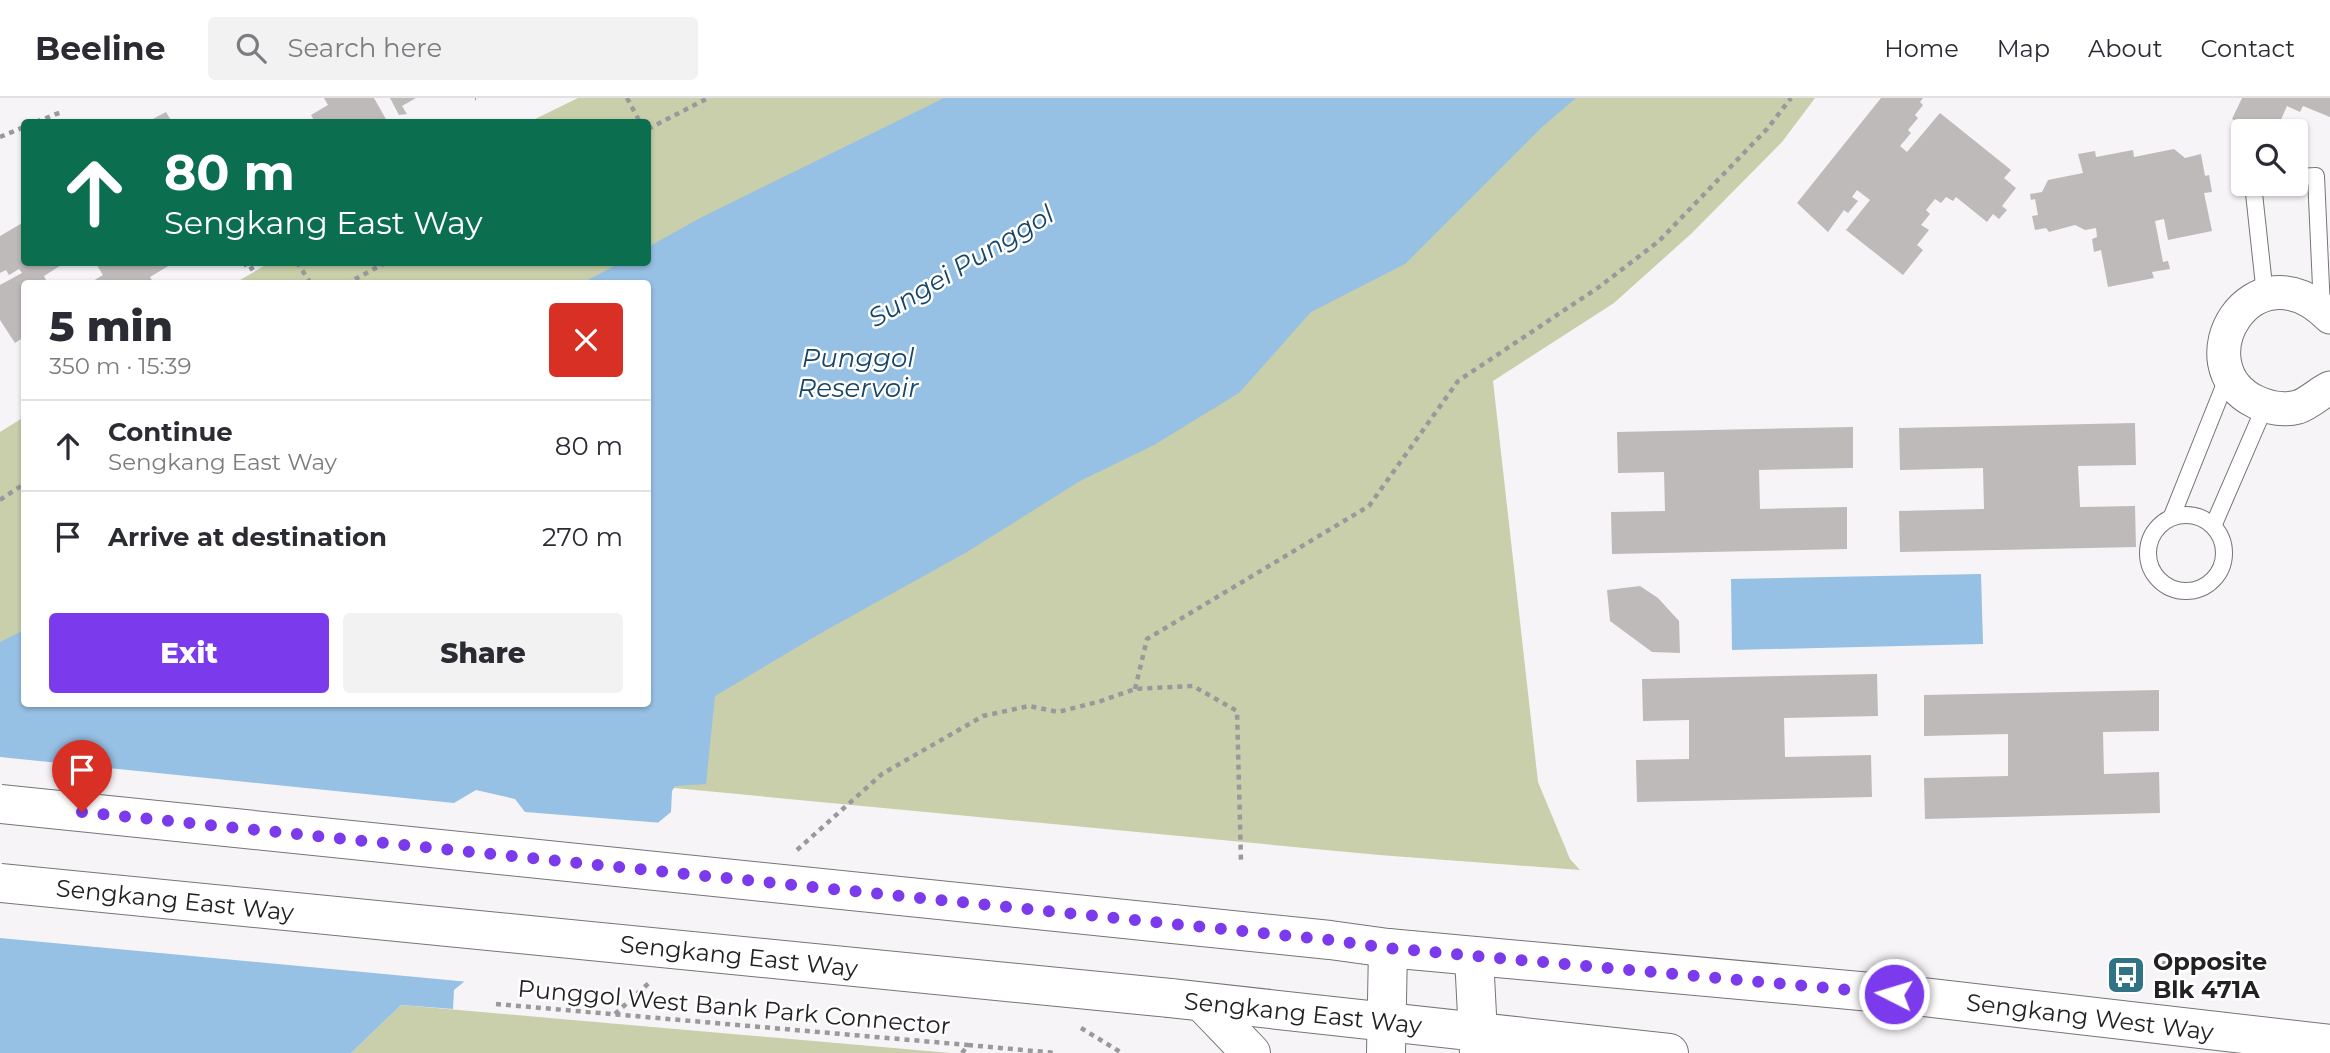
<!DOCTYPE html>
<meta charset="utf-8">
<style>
:root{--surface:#fff;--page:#f2f2f3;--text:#2b2b33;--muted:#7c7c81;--line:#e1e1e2;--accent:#7c3aed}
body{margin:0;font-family:Montserrat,sans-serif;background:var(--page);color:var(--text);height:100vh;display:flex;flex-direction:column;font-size:26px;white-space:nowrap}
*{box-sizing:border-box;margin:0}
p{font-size:23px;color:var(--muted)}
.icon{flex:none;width:38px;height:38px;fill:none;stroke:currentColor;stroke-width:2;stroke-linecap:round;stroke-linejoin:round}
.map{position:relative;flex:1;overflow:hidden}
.sheet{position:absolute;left:21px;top:182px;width:630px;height:427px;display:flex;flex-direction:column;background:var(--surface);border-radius:7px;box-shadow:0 2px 5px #0004}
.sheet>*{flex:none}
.hud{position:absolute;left:21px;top:21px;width:630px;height:147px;border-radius:7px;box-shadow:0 2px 5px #0004;background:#0b6e4f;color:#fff;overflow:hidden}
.tools{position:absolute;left:2231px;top:21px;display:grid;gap:14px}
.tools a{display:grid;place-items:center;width:77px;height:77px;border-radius:7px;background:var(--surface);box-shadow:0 2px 5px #0004;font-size:35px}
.pin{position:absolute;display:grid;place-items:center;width:60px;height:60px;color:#fff;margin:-72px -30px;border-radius:50% 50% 50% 0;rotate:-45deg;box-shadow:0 0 7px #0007}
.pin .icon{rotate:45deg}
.me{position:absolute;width:77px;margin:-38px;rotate:275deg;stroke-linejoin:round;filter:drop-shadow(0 0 5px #0008)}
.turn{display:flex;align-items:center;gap:24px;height:147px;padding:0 28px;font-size:32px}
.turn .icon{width:91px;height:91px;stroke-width:2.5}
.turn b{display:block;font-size:49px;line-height:60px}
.round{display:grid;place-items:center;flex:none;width:74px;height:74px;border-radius:7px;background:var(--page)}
.summary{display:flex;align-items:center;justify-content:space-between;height:119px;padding:0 28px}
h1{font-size:42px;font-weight:800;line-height:52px}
.cta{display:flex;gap:14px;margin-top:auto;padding:14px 28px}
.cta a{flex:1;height:80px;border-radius:7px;background:var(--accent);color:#fff;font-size:28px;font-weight:800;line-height:80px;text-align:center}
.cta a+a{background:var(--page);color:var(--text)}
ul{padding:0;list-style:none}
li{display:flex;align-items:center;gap:21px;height:91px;padding:0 28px;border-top:2px solid var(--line)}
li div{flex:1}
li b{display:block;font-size:26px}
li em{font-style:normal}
header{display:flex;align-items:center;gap:42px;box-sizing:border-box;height:98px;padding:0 35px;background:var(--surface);border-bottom:2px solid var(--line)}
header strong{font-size:33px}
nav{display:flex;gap:38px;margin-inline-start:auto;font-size:24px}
.search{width:490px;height:63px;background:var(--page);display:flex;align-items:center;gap:18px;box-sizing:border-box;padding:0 24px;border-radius:7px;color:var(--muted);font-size:26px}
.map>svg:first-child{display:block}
.green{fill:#c9cfaa}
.water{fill:#96c0e4}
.pier{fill:#f6f4f7}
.building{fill:#bebab9}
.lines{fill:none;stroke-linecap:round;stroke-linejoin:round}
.lane-casing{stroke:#767476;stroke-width:18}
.street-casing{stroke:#767476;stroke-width:35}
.secondary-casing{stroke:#767476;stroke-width:40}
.path{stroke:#9a989a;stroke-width:4.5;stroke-dasharray:5 5;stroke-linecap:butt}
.lane{stroke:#fff;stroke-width:16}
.street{stroke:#fff;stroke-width:33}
.secondary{stroke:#fff;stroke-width:38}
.secondary-bridge-casing{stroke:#767476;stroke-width:40;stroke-linecap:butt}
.secondary-bridge{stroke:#fff;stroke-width:38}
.route{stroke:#7c3aed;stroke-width:12;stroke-dasharray:0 21.6}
.labels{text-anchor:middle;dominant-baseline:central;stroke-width:5;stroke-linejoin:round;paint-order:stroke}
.street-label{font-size:24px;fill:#232223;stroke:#fff}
.poi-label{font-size:24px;font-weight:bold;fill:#232223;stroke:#fff;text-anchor:start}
.water-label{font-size:26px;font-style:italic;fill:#174569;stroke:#fff}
</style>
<header>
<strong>Beeline</strong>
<div class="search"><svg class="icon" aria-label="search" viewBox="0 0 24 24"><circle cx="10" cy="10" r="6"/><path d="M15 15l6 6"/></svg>Search here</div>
<nav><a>Home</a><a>Map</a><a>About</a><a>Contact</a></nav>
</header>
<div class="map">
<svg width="2330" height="955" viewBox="0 0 2330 955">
<rect width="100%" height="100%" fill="#f6f4f7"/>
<!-- green -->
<g class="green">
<path d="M 578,0 L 1815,0 L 1782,44 L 1692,135 L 1614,205 L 1493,283 L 1538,684 L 1570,761 L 1580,772 L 1379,757 L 0,626 L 0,334 L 24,319 L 24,606 L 648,606 L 648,186 L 235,185 L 269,165 L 648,164 L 648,24 L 529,24 Z"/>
<path d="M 401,907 L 951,955 L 351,955 Z"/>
</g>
<!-- water -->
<g class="water">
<path d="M 944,0 L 1576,0 L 1541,30 L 1405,166 L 1311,214 L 1239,295 L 1154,347 L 1080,383 L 967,454 L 821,535 L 715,598 L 706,686 L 675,688 L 672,693 L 671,714 L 454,892 L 453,911 L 401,907 L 351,955 L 0,955 L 0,544 L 24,532 L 24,606 L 648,606 L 648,186 L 582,185 L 620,165 L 648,164 L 648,149 L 702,119 Z"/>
<path d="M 1981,476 L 1983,546 L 1732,552 L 1731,481 Z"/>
</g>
<!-- pier -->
<path class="pier" d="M 0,659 L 454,705 L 476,692 L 515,701 L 525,714 L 663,725 L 469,884 L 0,840 Z"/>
<!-- building -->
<g class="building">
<path d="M 324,0 L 374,0 L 387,23 L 384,24 L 315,24 L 311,17 L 328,7 Z"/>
<path d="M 390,0 L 416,0 L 402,8 L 407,16 L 399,17 Z"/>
<path d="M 1881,0 L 1923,0 L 1920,4 L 1923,7 L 1915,17 L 1918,20 L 1908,32 L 1911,35 L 1900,48 L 1907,54 L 1940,15 L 2011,72 L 2004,80 L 2016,90 L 2002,108 L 2007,112 L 1999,121 L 1993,116 L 1987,124 L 1956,99 L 1953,103 L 1946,99 L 1941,105 L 1935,101 L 1926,112 L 1930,116 L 1921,127 L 1929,132 L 1917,147 L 1923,152 L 1903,177 L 1846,132 L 1870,102 L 1857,92 L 1852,99 L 1858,103 L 1848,115 L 1844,112 L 1828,134 L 1797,105 Z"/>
<path d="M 2242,0 L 2330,0 L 2330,19 L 2303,8 L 2300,14 L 2287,8 L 2279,26 L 2272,23 L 2268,31 L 2245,21 L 2241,25 L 2232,21 Z"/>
<path d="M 166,14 L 172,24 L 147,24 Z"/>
<path d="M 2174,51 L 2185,60 L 2201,56 L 2205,78 L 2209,77 L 2212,94 L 2204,95 L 2212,133 L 2168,142 L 2164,121 L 2155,123 L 2163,164 L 2168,163 L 2170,171 L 2152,174 L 2154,180 L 2108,189 L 2101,152 L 2094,154 L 2092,141 L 2097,139 L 2096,130 L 2085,132 L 2075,127 L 2049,134 L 2046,130 L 2035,132 L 2032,118 L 2038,117 L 2035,101 L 2031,102 L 2030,96 L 2042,94 L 2048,82 L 2083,75 L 2078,56 L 2095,53 L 2096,59 L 2133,52 L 2134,59 Z"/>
<path d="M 24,124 L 24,164 L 66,164 L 44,178 L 48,186 L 24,186 L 24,239 L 15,245 L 0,222 L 0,187 L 22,175 L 19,171 L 9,177 L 6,172 L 0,175 L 0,138 Z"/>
<path d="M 95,164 L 175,164 L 150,179 L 153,184 L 151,186 L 88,186 L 103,177 Z"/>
<path d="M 2135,325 L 2136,367 L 2078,368 L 2080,409 L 2135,408 L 2136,449 L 1900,454 L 1899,413 L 1984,411 L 1983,370 L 1900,372 L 1899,330 Z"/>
<path d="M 1853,329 L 1853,370 L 1759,372 L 1760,411 L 1847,409 L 1847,451 L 1612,456 L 1611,414 L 1665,413 L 1664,374 L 1618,375 L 1617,334 Z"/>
<path d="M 1640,488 L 1658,500 L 1679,523 L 1680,555 L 1652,554 L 1610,523 L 1607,492 Z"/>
<path d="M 1877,576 L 1878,618 L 1784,620 L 1785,659 L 1871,657 L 1872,699 L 1637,704 L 1636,662 L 1689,661 L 1689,622 L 1643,623 L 1642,581 Z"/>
<path d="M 2159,592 L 2159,633 L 2103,634 L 2104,676 L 2159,674 L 2160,715 L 1925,721 L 1924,680 L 2008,678 L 2008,636 L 1924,638 L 1924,597 Z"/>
</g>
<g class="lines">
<defs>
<g id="lane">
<path d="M 2296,79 L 2316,78 L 2322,211"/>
<path d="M 2253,86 L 2265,197"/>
<circle cx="2186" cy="455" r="38"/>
<path d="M 2172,418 L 2228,278"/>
<path d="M 2214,426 L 2265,308"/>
</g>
<path id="street" d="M 2330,219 C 2252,142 2180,268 2256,304 C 2269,310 2283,313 2298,309 C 2310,305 2319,295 2330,290"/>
<g id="secondary">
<path d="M 1173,826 L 1330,842 L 1388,850 L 1915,898 L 2330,946"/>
<path d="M 1474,859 L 1479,955"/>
<path d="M 1170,900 L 1669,955"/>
<path d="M 1203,905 L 1251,955"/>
<path d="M 1386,955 L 1388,850"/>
</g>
</defs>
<!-- lane casing -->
<use href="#lane" class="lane-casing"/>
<!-- street casing -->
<use href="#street" class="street-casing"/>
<!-- secondary casing -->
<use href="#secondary" class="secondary-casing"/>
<!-- path -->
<g class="path">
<path d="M 475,0 L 476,0"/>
<path d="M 627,0 L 640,24"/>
<path d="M 36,24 L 64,13"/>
<path d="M 648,31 L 708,0"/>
<path d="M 0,39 L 24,29"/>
<path d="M 244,164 L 249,172 L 262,164"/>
<path d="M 297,164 L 311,186"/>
<path d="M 346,186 L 387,164"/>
<path d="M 0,402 L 24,386"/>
<path d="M 1135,591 L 1147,541 L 1369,408 L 1458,283 L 1599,189 L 1659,143 L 1767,31 L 1791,0"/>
<path d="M 797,752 L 882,676 L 983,618 L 1029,608 L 1058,614 L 1101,603 L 1135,591 L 1193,588 L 1237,613 L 1241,763"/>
<path d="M 2164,868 L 2166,856"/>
<path d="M 496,906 L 968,947"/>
<path d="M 615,916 L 650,884"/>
<path d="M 1081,930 L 1122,955"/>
<path d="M 962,955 L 968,947 L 1056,955"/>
</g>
<!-- lane -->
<use href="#lane" class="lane"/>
<!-- street -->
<use href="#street" class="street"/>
<!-- secondary -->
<use href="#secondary" class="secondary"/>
<defs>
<g id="secondary-bridge">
<path d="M 0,706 L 1173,826"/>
<path d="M 0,785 L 1170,900"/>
</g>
</defs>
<!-- secondary-bridge casing -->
<use href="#secondary-bridge" class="secondary-bridge-casing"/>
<!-- secondary-bridge -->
<use href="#secondary-bridge" class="secondary-bridge"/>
</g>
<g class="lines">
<!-- route -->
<path class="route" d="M 82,714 L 1330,842 L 1388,850 L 1894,896"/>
</g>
<!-- icons -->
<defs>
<symbol id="bus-square" viewBox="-11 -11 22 22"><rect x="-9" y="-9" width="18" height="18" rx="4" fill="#307384" stroke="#fff"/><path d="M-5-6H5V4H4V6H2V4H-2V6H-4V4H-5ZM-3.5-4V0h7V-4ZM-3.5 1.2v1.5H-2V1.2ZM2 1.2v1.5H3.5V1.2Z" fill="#fff"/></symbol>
</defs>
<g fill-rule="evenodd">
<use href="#bus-square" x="2104" y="855" width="44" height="44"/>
</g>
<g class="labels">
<!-- street labels -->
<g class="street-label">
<text transform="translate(175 802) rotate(6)">Sengkang East Way</text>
<text transform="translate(739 858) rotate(6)">Sengkang East Way</text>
<text transform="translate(734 909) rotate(5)">Punggol West Bank Park Connector</text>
<text transform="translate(1303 915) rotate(6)">Sengkang East Way</text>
<text transform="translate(2090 919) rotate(7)">Sengkang West Way</text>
</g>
<!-- poi labels -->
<g class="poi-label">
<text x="2153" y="863">Opposite<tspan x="2153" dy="28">Blk 471A</tspan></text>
</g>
<!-- water labels -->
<g class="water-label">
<text transform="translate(961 168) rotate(-31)">Sungei Punggol</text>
<text x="858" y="260">Punggol<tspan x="858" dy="30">Reservoir</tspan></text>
</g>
</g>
</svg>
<div class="tools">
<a><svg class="icon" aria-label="search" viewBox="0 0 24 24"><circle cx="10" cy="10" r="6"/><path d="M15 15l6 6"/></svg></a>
</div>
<div class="pin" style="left:82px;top:714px;background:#d93025"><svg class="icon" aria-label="arrive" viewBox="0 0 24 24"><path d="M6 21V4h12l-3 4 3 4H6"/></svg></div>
<svg class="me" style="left:1894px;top:896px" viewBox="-20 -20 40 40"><circle r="17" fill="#7c3aed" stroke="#fff" stroke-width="3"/><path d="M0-11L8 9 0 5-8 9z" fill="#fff"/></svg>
<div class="hud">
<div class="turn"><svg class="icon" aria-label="ahead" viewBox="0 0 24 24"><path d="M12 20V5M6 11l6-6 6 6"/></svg><div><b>80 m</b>Sengkang East Way</div></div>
</div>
<section class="sheet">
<div class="summary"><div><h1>5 min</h1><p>350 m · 15:39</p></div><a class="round" style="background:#d93025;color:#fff"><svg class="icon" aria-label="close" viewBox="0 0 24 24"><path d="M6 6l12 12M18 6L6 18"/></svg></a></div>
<ul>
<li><svg class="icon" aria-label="ahead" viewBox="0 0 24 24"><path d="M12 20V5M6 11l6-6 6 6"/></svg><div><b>Continue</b><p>Sengkang East Way</p></div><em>80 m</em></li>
<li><svg class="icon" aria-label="arrive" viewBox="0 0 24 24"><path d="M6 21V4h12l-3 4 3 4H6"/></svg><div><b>Arrive at destination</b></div><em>270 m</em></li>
</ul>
<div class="cta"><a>Exit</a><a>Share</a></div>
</section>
</div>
